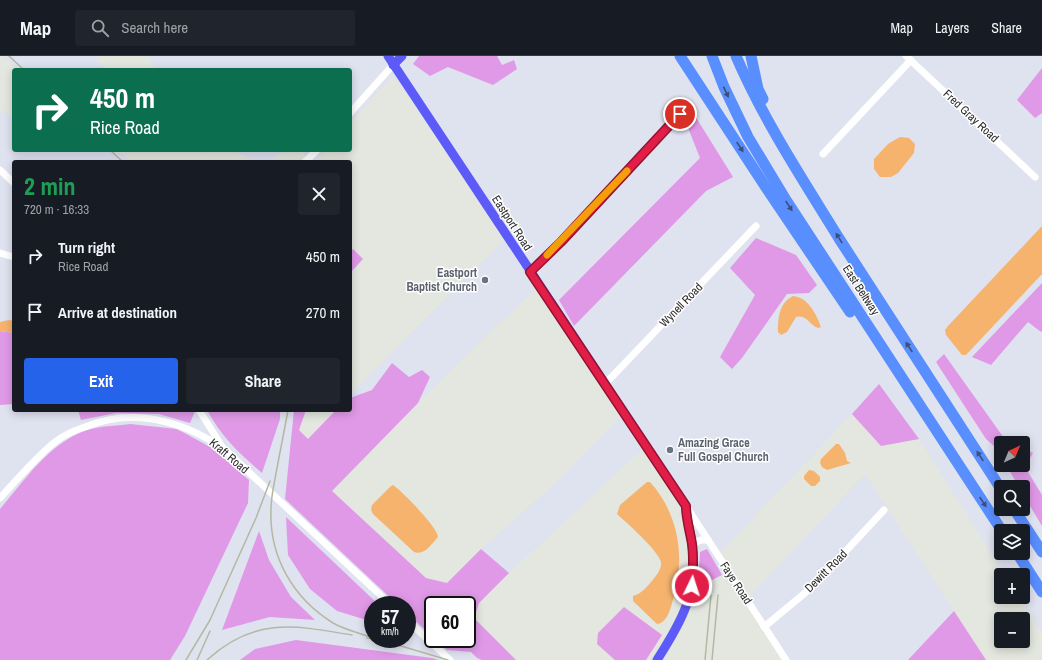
<!DOCTYPE html>
<meta charset="utf-8">
<style>
:root{--surface:#171b24;--page:#20242c;--text:#f1f3f6;--muted:#9ea1a6;--line:#363941;--accent:#2563eb}
body{margin:0;font-family:"Archivo Narrow",sans-serif;background:var(--page);color:var(--text);height:100vh;display:flex;flex-direction:column;font-size:15px;white-space:nowrap}
*{box-sizing:border-box;margin:0}
p{font-size:13px;color:var(--muted)}
.icon{flex:none;width:22px;height:22px;fill:none;stroke:currentColor;stroke-width:2;stroke-linecap:round;stroke-linejoin:round}
.map{position:relative;flex:1;overflow:hidden}
.sheet{position:absolute;left:12px;top:104px;width:340px;height:252px;display:flex;flex-direction:column;background:var(--surface);border-radius:4px;box-shadow:0 2px 10px #0003}
.sheet>*{flex:none}
.guide{position:absolute;left:12px;top:12px;width:340px;height:84px;border-radius:4px;box-shadow:0 2px 10px #0003;background:#0b6e4f;color:#fff;overflow:hidden}
.needle{width:26px;rotate:44deg}
.controls{position:absolute;left:994px;top:380px;display:grid;gap:8px}
.controls a{display:grid;place-items:center;width:36px;height:36px;border-radius:4px;background:var(--surface);box-shadow:0 2px 10px #0003;font-size:20px}
.speed{position:absolute;left:364px;top:540px;display:flex;gap:8px;font-size:20px;font-weight:700;text-align:center}
.speed>*{display:grid;place-content:center;width:52px;height:52px;border-radius:50%;background:var(--surface);box-shadow:0 2px 10px #0003;line-height:1}
.speed small{font-size:10px;font-weight:400}
.speed .limit{border:2px solid #111;border-radius:6px;background:#fff;color:#111}
.pin{position:absolute;display:grid;place-items:center;width:34px;height:34px;color:#fff;margin:-17px;border:2px solid #fff;border-radius:50%;box-shadow:0 1px 4px #0007}
.me{position:absolute;width:44px;margin:-22px;rotate:4deg;stroke-linejoin:round;filter:drop-shadow(0 0 3px #0008)}
.turn{display:flex;align-items:center;gap:14px;height:84px;padding:0 12px;font-size:18px}
.turn .icon{width:52px;height:52px;stroke-width:2.5}
.turn b{display:block;font-size:28px;line-height:34px}
.round{display:grid;place-items:center;flex:none;width:42px;height:42px;border-radius:4px;background:var(--page)}
.head{display:flex;align-items:center;justify-content:space-between;height:68px;padding:0 12px}
h1{font-size:24px;font-weight:700;line-height:30px;color:#1e9e55}
.button{display:flex;gap:8px;margin-top:auto;padding:8px 12px}
.button a{flex:1;height:46px;border-radius:4px;background:var(--accent);color:#fff;font-size:16px;font-weight:700;line-height:46px;text-align:center}
.button a+a{background:var(--page);color:var(--text)}
ul{padding:0;list-style:none}
li{display:flex;align-items:center;gap:12px;height:56px;padding:0 12px}
li div{flex:1}
li b{display:block;font-size:15px}
li em{font-style:normal}
header{display:flex;align-items:center;gap:24px;box-sizing:border-box;height:56px;padding:0 20px;background:var(--surface);border-bottom:1px solid var(--line)}
header strong{font-size:19px}
nav{display:flex;gap:22px;margin-inline-start:auto;font-size:14px}
.search{width:280px;height:36px;background:var(--page);display:flex;align-items:center;gap:10px;box-sizing:border-box;padding:0 14px;border-radius:4px;color:var(--muted);font-size:15px}
.map>svg:first-child{display:block}
.industrial{fill:#e3e7df;fill-rule:evenodd}
.green{fill:#e099e7}
.water{fill:#f5b36e}
.lines{fill:none;stroke-linecap:round;stroke-linejoin:round}
.minor{stroke:#fff;stroke-width:7}
.major{stroke:#5d5bf8;stroke-width:9}
.highway{stroke:#598eff;stroke-width:11}
.rail{stroke:#b5b8a1;stroke-width:1.5}
.oneway{fill:#3c4f76}
.route-casing{stroke:#92132f;stroke-width:10}
.route{stroke:#e11d48;stroke-width:7}
.slow{stroke:#f59e0b;stroke-width:7}
.worship-dot{fill:#6b7280;stroke:#fff;stroke-width:1.5}
.labels{text-anchor:middle;dominant-baseline:central;stroke-width:3;stroke-linejoin:round;paint-order:stroke}
.street-label{font-size:12px;fill:#2d2d2d;stroke:#fff}
.worship-label{font-size:12px;font-weight:bold;fill:#5b616d;stroke:#fff;text-anchor:end}
</style>
<header>
<strong>Map</strong>
<div class="search"><svg class="icon" aria-label="search" viewBox="0 0 24 24"><circle cx="10" cy="10" r="6"/><path d="M15 15l6 6"/></svg>Search here</div>
<nav><a>Map</a><a>Layers</a><a>Share</a></nav>
</header>
<div class="map">
<svg width="1042" height="604" viewBox="0 0 1042 604">
<rect width="100%" height="100%" fill="#dfe2ef"/>
<!-- industrial -->
<g class="industrial">
<path d="M 0,0 L 3,0 L 18,14 L 14,14 L 14,64 L 3,54 L 0,57 Z"/>
<path d="M 96,0 L 148,0 L 156,14 L 105,14 Z"/>
<path d="M 394,19 L 505,183 L 350,339 L 350,217 L 363,203 L 353,193 L 350,196 L 350,106 L 315,106 L 326,94 L 350,94 L 350,67 Z"/>
<path d="M 119,94 L 198,94 L 205,98 L 209,94 L 235,94 L 251,106 L 132,106 Z"/>
<path d="M 283,94 L 300,94 L 313,106 L 271,106 Z"/>
<path d="M 537,231 L 622,359 L 558,425 L 481,493 L 447,527 L 426,522 L 332,435 L 418,347 Z"/>
<path d="M 306,354 L 336,354 L 307,383 L 299,374 Z"/>
<path d="M 852,358 L 881,390 L 919,383 L 1005,519 L 1001,519 L 1001,541 L 1019,541 L 1042,578 L 1042,604 L 986,604 L 865,418 L 749,541 L 720,497 ZM 1001,563 L 1023,563 L 1023,585 L 1001,585 Z"/>
<path d="M 644,392 L 669,430 L 677,445 L 683,463 L 688,483 L 689,517 L 683,552 L 653,604 L 646,604 L 662,578 L 597,588 L 615,604 L 516,604 L 474,562 L 479,547 L 509,517 Z"/>
<path d="M 726,517 L 783,604 L 660,604 L 694,533 Z"/>
</g>
<!-- green -->
<g class="green">
<path d="M 419,0 L 497,0 L 502,9 L 514,4 L 517,13 L 493,29 L 448,11 L 430,20 L 413,8 Z"/>
<path d="M 1042,12 L 1042,57 L 1035,62 L 1017,44 Z"/>
<path d="M 692,55 L 733,121 L 706,135 L 574,270 L 559,244 L 700,102 L 683,59 Z"/>
<path d="M 756,182 L 796,199 L 817,229 L 809,237 L 787,238 L 742,302 L 732,313 L 720,301 L 755,239 L 730,212 Z"/>
<path d="M 353,193 L 363,203 L 350,217 L 350,196 Z"/>
<path d="M 1042,227 L 1042,275 L 1041,276 L 1028,266 L 991,309 L 972,301 Z"/>
<path d="M 0,275 L 14,277 L 14,348 L 0,349 Z"/>
<path d="M 944,298 L 1004,382 L 1014,387 L 1001,387 L 1001,401 L 995,391 L 986,383 L 936,306 Z"/>
<path d="M 392,307 L 409,321 L 422,314 L 430,321 L 418,347 L 332,435 L 426,522 L 447,527 L 481,493 L 509,517 L 479,547 L 474,562 L 516,604 L 482,604 L 477,602 L 471,596 L 447,594 L 435,583 L 467,583 L 467,549 L 433,549 L 433,581 L 407,557 L 407,549 L 398,549 L 285,443 L 294,354 L 306,354 L 299,374 L 308,383 L 336,354 L 350,354 L 350,342 L 372,334 Z"/>
<path d="M 879,328 L 919,383 L 881,390 L 852,358 Z"/>
<path d="M 78,354 L 194,354 L 195,355 L 190,367 L 159,358 L 116,357 L 81,364 Z"/>
<path d="M 207,354 L 280,354 L 280,363 L 262,417 C 239,397 222,382 207,354 Z"/>
<path d="M 130,368 L 177,373 L 212,392 L 249,424 L 248,447 L 185,580 L 170,604 L 0,604 L 0,453 C 25,424 49,387 87,374 C 100,370 116,370 130,368 Z"/>
<path d="M 1023,392 L 1033,397 L 1025,411 L 1042,439 L 1042,470 L 1023,438 L 1023,431 L 1019,431 L 1006,409 L 1023,409 Z"/>
<path d="M 286,461 L 379,549 L 373,549 L 373,566 L 337,555 L 310,533 L 288,499 Z"/>
<path d="M 259,475 L 269,504 L 291,541 L 315,564 L 270,561 L 222,574 Z"/>
<path d="M 707,493 L 722,519 L 698,531 L 700,496 Z"/>
<path d="M 624,551 L 662,579 L 646,604 L 615,604 L 597,588 L 598,577 Z"/>
<path d="M 954,555 L 986,604 L 908,604 Z"/>
<path d="M 296,584 L 432,602 L 439,604 L 240,604 L 255,593 Z"/>
</g>
<!-- water -->
<g class="water">
<path d="M 900,81 L 909,82 L 915,88 L 914,97 L 898,117 L 891,121 L 880,121 L 874,113 L 874,103 L 888,88 Z"/>
<path d="M 1042,170 L 1042,218 L 966,299 L 962,299 L 946,279 L 945,274 L 948,270 Z"/>
<path d="M 793,240 C 808,241 817,259 821,271 L 818,272 C 809,269 807,258 796,261 L 787,276 L 781,279 L 778,276 C 778,262 779,247 793,240 Z"/>
<path d="M 9,264 L 14,265 L 14,277 L 0,275 L 0,266 Z"/>
<path d="M 836,388 L 839,388 L 845,397 L 847,405 L 851,407 L 827,414 L 822,411 L 820,407 L 821,403 Z"/>
<path d="M 809,414 L 814,415 L 820,421 L 820,425 L 815,430 L 811,430 L 804,423 L 804,420 Z"/>
<path d="M 647,426 L 650,426 C 680,459 686,506 672,547 C 670,555 666,567 657,568 L 633,545 L 633,540 C 641,538 647,531 652,525 C 656,520 662,513 661,506 C 658,494 627,467 617,458 L 620,449 Z"/>
<path d="M 393,429 C 402,435 438,472 438,481 C 432,487 425,500 414,496 L 373,458 L 371,454 L 372,449 L 391,430 Z"/>
</g>
<g class="lines">
<!-- minor -->
<g class="minor">
<path d="M 906,0 L 1035,121"/>
<path d="M 350,57 L 393,9"/>
<path d="M 823,98 L 911,4"/>
<path d="M 305,106 L 317,94"/>
<path d="M 0,114 L 14,127"/>
<path d="M 0,197 L 14,201"/>
<path d="M 530,216 L 561,186 L 680,58"/>
<path d="M 605,328 L 756,170"/>
<path d="M 199,354 L 221,389"/>
<path d="M 0,442 C 18,423 35,402 55,386 C 64,379 75,374 85,371 C 134,351 180,364 223,392 L 391,549"/>
<path d="M 686,450 L 786,604"/>
<path d="M 692,488 L 701,484 L 708,484"/>
<path d="M 407,564 L 450,604"/>
<path d="M 764,571 L 805,537 L 829,513 L 884,454"/>
</g>
<!-- major -->
<g class="major">
<path d="M 388,0 L 686,450 C 686,463 691,476 692,489 C 698,537 682,565 657,604"/>
<path d="M 393,9 L 402,0"/>
</g>
<!-- highway -->
<g class="highway">
<path d="M 680,0 L 769,136 L 850,256"/>
<path d="M 712,0 L 724,31 L 748,81 L 786,144 L 1002,475"/>
<path d="M 736,0 C 764,65 803,124 840,184 C 893,267 947,350 1001,433"/>
<path d="M 751,0 L 758,33 L 763,43"/>
<path d="M 1014,453 L 1042,496"/>
<path d="M 1017,497 L 1042,536"/>
</g>
<!-- rail -->
<g class="rail">
<path d="M 9,0 L 24,14"/>
<path d="M 110,94 L 123,106"/>
<path d="M 288,354 C 284,377 279,400 275,423 C 273,433 271,443 271,453 C 269,501 293,542 333,567 C 345,574 360,577 373,582"/>
<path d="M 367,582 L 385,585"/>
<path d="M 381,584 L 448,604"/>
<path d="M 186,604 L 210,564 L 256,462 L 270,425"/>
<path d="M 197,604 L 210,575"/>
<path d="M 207,604 C 254,561 294,569 352,579"/>
<path d="M 705,604 L 711,539"/>
<path d="M 712,604 L 718,539"/>
</g>
</g>
<!-- one-way arrows -->
<defs><path id="oneway-solid" d="M-6-.8H1V-3.2L6.5 0L1 3.2V.8H-6Z"/></defs>
<g class="oneway">
<use href="#oneway-solid" transform="translate(726 36) rotate(65)"/>
<use href="#oneway-solid" transform="translate(740 91) rotate(57)"/>
<use href="#oneway-solid" transform="translate(789 150) rotate(57)"/>
<use href="#oneway-solid" transform="translate(839 182) rotate(-122)"/>
<use href="#oneway-solid" transform="translate(909 291) rotate(-123)"/>
<use href="#oneway-solid" transform="translate(980 400) rotate(-123)"/>
<use href="#oneway-solid" transform="translate(983 446) rotate(57)"/>
</g>
<g class="lines">
<defs>
<path id="route" d="M 680,58 L 561,186 L 530,216 L 686,450 C 686,463 690,475 692,488 C 694,502 693,516 692,530"/>
</defs>
<!-- route casing -->
<use href="#route" class="route-casing"/>
<!-- route -->
<use href="#route" class="route"/>
<!-- slow -->
<path class="slow" d="M 547,199 L 627,115"/>
</g>
<!-- markers -->
<g class="worship-dot">
<circle cx="485" cy="224" r="4"/>
<circle cx="670" cy="394" r="4"/>
</g>
<g class="labels">
<!-- street labels -->
<g class="street-label">
<text transform="translate(971 60) rotate(43)">Fred Gray Road</text>
<text transform="translate(512 167) rotate(57)">Eastport Road</text>
<text transform="translate(861 234) rotate(57)">East Beltway</text>
<text transform="translate(681 249) rotate(-46)">Wynell Road</text>
<text transform="translate(229 400) rotate(40)">Kraft Road</text>
<text transform="translate(826 515) rotate(-45)">Dewitt Road</text>
<text transform="translate(736 527) rotate(57)">Faye Road</text>
</g>
<!-- worship labels -->
<g class="worship-label">
<text x="477" y="217">Eastport<tspan x="477" dy="14">Baptist Church</tspan></text>
<text x="678" y="387" text-anchor="start">Amazing Grace<tspan x="678" dy="14">Full Gospel Church</tspan></text>
</g>
</g>
</svg>
<div class="controls">
<a><svg class="needle" viewBox="-14 -14 28 28"><path d="M0-13l5 13h-10z" fill="#e53935"/><path d="M0 13l5-13h-10z" fill="#9ea1a6"/></svg></a>
<a><svg class="icon" aria-label="search" viewBox="0 0 24 24"><circle cx="10" cy="10" r="6"/><path d="M15 15l6 6"/></svg></a>
<a><svg class="icon" aria-label="layers" viewBox="0 0 24 24"><path d="M12 4l9 5-9 5-9-5zM3 14l9 5 9-5"/></svg></a>
<a>+</a>
<a>−</a>
</div>
<div class="speed"><div>57<small>km/h</small></div><div class="limit">60</div></div>
<div class="pin" style="left:680px;top:58px;background:#d93025"><svg class="icon" aria-label="arrive" viewBox="0 0 24 24"><path d="M6 21V4h12l-3 4 3 4H6"/></svg></div>
<svg class="me" style="left:692px;top:530px" viewBox="-20 -20 40 40"><circle r="17" fill="#e11d48" stroke="#fff" stroke-width="3"/><path d="M0-11L8 9 0 5-8 9z" fill="#fff"/></svg>
<div class="guide">
<div class="turn"><svg class="icon" aria-label="right" viewBox="0 0 24 24"><path d="M7 20v-9h11M14 6l5 5-5 5"/></svg><div><b>450 m</b>Rice Road</div></div>
</div>
<section class="sheet">
<div class="head"><div><h1>2 min</h1><p>720 m · 16:33</p></div><a class="round"><svg class="icon" aria-label="close" viewBox="0 0 24 24"><path d="M6 6l12 12M18 6L6 18"/></svg></a></div>
<ul>
<li><svg class="icon" aria-label="right" viewBox="0 0 24 24"><path d="M7 20v-9h11M14 6l5 5-5 5"/></svg><div><b>Turn right</b><p>Rice Road</p></div><em>450 m</em></li>
<li><svg class="icon" aria-label="arrive" viewBox="0 0 24 24"><path d="M6 21V4h12l-3 4 3 4H6"/></svg><div><b>Arrive at destination</b></div><em>270 m</em></li>
</ul>
<div class="button"><a>Exit</a><a>Share</a></div>
</section>
</div>
